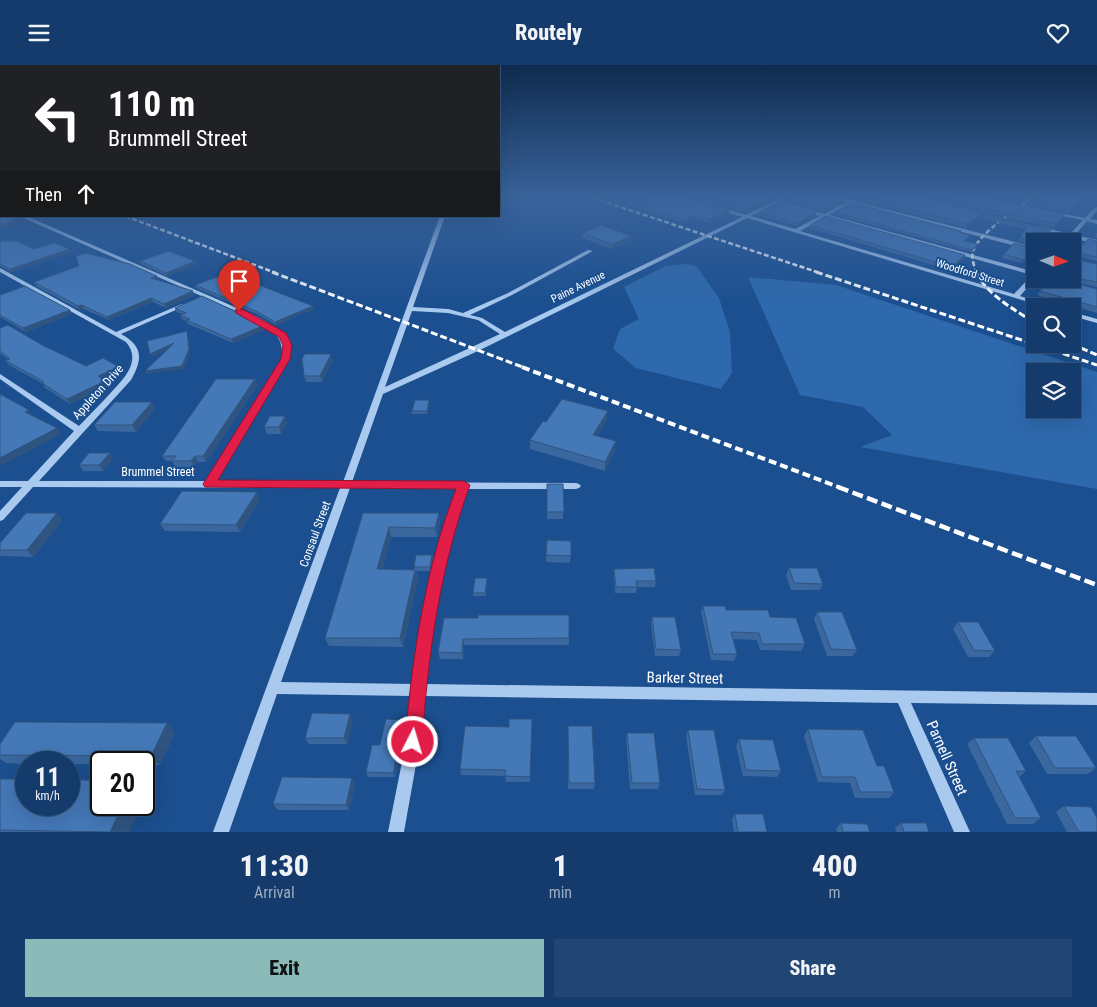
<!DOCTYPE html>
<style>
:root{--surface:#143b6b;--page:#214673;--text:#f1f3f6;--muted:#9dadc1;--line:#33557e;--accent:#8bbbb9}
body{margin:0;font-family:"Roboto Condensed",sans-serif;background:var(--page);color:var(--text);height:100vh;display:flex;flex-direction:column;font-size:19px;white-space:nowrap}
*{box-sizing:border-box;margin:0}
p{font-size:16px;color:var(--muted)}
.icon{flex:none;width:28px;height:28px;fill:none;stroke:currentColor;stroke-width:2;stroke-linecap:round;stroke-linejoin:round}
.map{position:relative;height:767px;overflow:hidden}
.details{display:flex;flex-direction:column;background:var(--surface);flex:1}
.details>*{flex:none}
.banner{position:absolute;left:0px;top:0px;width:500px;height:152px;box-shadow:0 5px 20px #0002,0 0 0 1px var(--line);background:#202124;color:#fff;overflow:hidden}
.needle{width:32px;rotate:92deg}
.tools{position:absolute;left:1026px;top:168px;display:grid;gap:10px}
.tools a{display:grid;place-items:center;width:55px;height:55px;border-radius:0px;background:var(--surface);box-shadow:0 5px 20px #0002,0 0 0 1px var(--line);font-size:25px}
.speed{position:absolute;left:15px;top:686px;display:flex;gap:10px;font-size:25px;font-weight:700;text-align:center}
.speed>*{display:grid;place-content:center;width:65px;height:65px;border-radius:50%;background:var(--surface);box-shadow:0 5px 20px #0002,0 0 0 1px var(--line);line-height:1}
.speed small{font-size:12px;font-weight:400}
.speed .limit{border:2px solid #111;border-radius:8px;background:#fff;color:#111}
.pin{position:absolute;display:grid;place-items:center;width:42px;height:42px;color:#fff;margin:-51px -21px;border-radius:50% 50% 50% 0;rotate:-45deg;box-shadow:0 0 5px #0007}
.pin .icon{rotate:45deg}
.me{position:absolute;width:55px;margin:-28px;rotate:5deg;stroke-linejoin:round;filter:drop-shadow(0 0 4px #0008)}
.turn{display:flex;align-items:center;gap:18px;height:105px;padding:0 25px;font-size:22px}
.turn .icon{width:65px;height:65px;stroke-width:2.5}
.turn b{display:block;font-size:35px;line-height:42px}
.then{display:flex;align-items:center;height:48px;padding:0 25px;background:#0003;gap:10px;font-size:19px}
.eta{display:flex;justify-content:space-evenly;align-items:center;height:85px;text-align:center}
.eta b{font-size:30px;font-weight:800;line-height:35px}
.primary-button{display:flex;gap:10px;margin-top:auto;padding:10px 25px}
.primary-button a{flex:1;height:58px;border-radius:0px;background:var(--accent);color:#111;font-size:20px;font-weight:800;line-height:58px;text-align:center}
.primary-button a+a{background:var(--page);color:var(--text)}
header{display:flex;justify-content:space-between;align-items:center;height:65px;padding:0 25px;background:var(--surface);font-size:22px;font-weight:800}
.map>svg:first-child{display:block}
.green{fill:#2e69ad;fill-rule:evenodd}
.lines{fill:none;stroke-linecap:round;stroke-linejoin:round}
.minor{fill:#a9c9ee;fill-rule:evenodd}
.rail-far3{stroke:#fff;stroke-width:2.5;stroke-dasharray:5 2.5;stroke-linecap:butt}
.rail-far2{stroke:#fff;stroke-width:3;stroke-dasharray:7 3;stroke-linecap:butt}
.rail-far1{stroke:#fff;stroke-width:4;stroke-dasharray:8 4;stroke-linecap:butt}
.rail{stroke:#fff;stroke-width:4.5;stroke-dasharray:11 4.5;stroke-linecap:butt}
.wall{fill:#3a679d}
.shaded-wall{fill:#305480}
.building{fill:#4478b7;stroke:#305480}
.route{fill:#e11d48;stroke:#92132f}
.labels{text-anchor:middle;dominant-baseline:central;stroke-width:4;stroke-linejoin:round;paint-order:stroke}
.far-street-label{font-size:11px;fill:#fff;stroke:#1b4f8f}
.street-label{font-size:12px;fill:#fff;stroke:#1b4f8f}
.near-street-label{font-size:15px;fill:#fff;stroke:#1b4f8f}
</style>
<header><svg class="icon" aria-label="menu" viewBox="0 0 24 24"><path d="M4 6h16M4 12h16M4 18h16"/></svg>Routely<svg class="icon" aria-label="heart" viewBox="0 0 24 24"><path d="M12 20l-8-8c-3-5 5-10 8-4 3-6 11-1 8 4z"/></svg></header>
<div class="map">
<svg width="1097" height="767" viewBox="0 0 1097 767">
<rect width="100%" height="100%" fill="#1b4f8f"/>
<!-- green -->
<g class="green">
<path d="M 685,199 L 696,201 L 719,233 L 730,267 L 732,308 L 721,324 L 636,303 L 613,284 L 620,264 L 639,254 L 624,222 L 665,201 Z"/>
<path d="M 748,212 L 836,220 L 1097,307 L 1097,424 L 860,382 L 892,370 L 863,342 L 800,330 ZM 1035,306 L 1072,306 L 1072,344 L 1035,344 Z"/>
</g>
<g class="lines">
<!-- minor -->
<g class="minor">
<path d="M 683,133 L 689,133 L 746,150 L 781,133 L 786,133 L 780,137 L 824,149 L 846,137 L 834,133 L 849,135 L 853,134 L 855,135 L 854,136 L 1035,182 L 1035,186 L 851,138 L 829,150 L 1035,207 L 1035,214 L 1020,231 L 1051,241 L 1042,241 L 747,153 L 478,286 L 383,329 L 352,417 L 576,418 L 579,419 L 581,421 L 579,423 L 576,424 L 467,424 L 450,476 L 436,542 L 425,619 L 1097,628 L 1097,640 L 911,638 L 970,767 L 954,767 L 898,638 L 424,631 L 420,677 L 404,767 L 388,767 L 406,677 L 411,631 L 277,629 L 229,767 L 213,767 L 340,423 L 33,422 L 3,455 L 0,456 L 0,446 L 22,422 L 0,422 L 0,416 L 28,416 L 74,366 L 0,314 L 0,309 L 79,361 C 88,352 97,342 106,333 C 119,318 144,298 126,277 L 0,207 L 0,203 L 116,267 L 182,239 L 187,240 L 121,269 C 143,281 143,294 131,315 L 39,416 L 206,416 L 282,294 C 284,269 272,266 254,254 L 19,151 L 26,151 L 258,252 C 278,264 291,268 290,294 L 215,416 L 343,417 L 440,151 L 445,151 L 413,242 L 448,244 L 463,248 L 508,228 L 588,185 L 593,186 L 512,230 L 470,250 L 482,253 L 505,267 L 742,152 ZM 776,139 L 820,151 L 795,164 L 751,151 ZM 825,152 L 1032,210 L 1014,229 L 800,166 ZM 412,246 L 448,248 L 478,255 L 500,269 L 385,322 ZM 350,423 L 458,424 L 440,476 L 424,542 L 413,619 L 281,617 Z"/>
<path d="M 1095,142 L 1097,142 L 1097,146 L 1090,154 L 1097,155 L 1097,159 L 1087,156 L 1075,170 L 1097,175 L 1097,179 L 1072,173 L 1070,175 L 1066,175 L 1065,174 L 1067,171 L 1036,163 L 1039,161 L 1070,169 L 1083,155 L 1052,149 L 1052,147 L 1085,153 Z"/>
<path d="M 1072,247 L 1097,254 L 1097,258 L 1072,251 Z"/>
</g>
<!-- rail-far3 -->
<g class="rail-far3">
<path d="M 593,133 L 820,208"/>
<path d="M 125,151 L 276,208"/>
<path d="M 977,208 C 974,201 971,193 973,186 C 979,168 1016,145 1031,133"/>
</g>
<!-- rail-far2 -->
<g class="rail-far2">
<path d="M 272,207 L 525,303"/>
<path d="M 816,207 L 1097,300"/>
<path d="M 976,207 C 987,230 1015,245 1035,258"/>
<path d="M 1072,279 L 1097,290"/>
</g>
<!-- rail-far1 -->
<path class="rail-far1" d="M 522,302 L 841,423"/>
<!-- rail -->
<path class="rail" d="M 838,422 L 1097,520"/>
</g>
<!-- wall -->
<g class="wall">
<path d="M 631,133 L 687,133 L 729,150 L 709,158 L 695,154 L 685,158 L 638,144 L 639,140 L 646,138 Z"/>
<path d="M 690,133 L 778,133 L 748,147 Z"/>
<path d="M 785,133 L 841,137 L 824,147 L 784,136 Z"/>
<path d="M 854,133 L 924,133 L 1051,165 L 1049,168 L 1035,176 L 1035,181 L 1018,176 L 1026,164 L 979,153 L 966,163 Z"/>
<path d="M 925,133 L 989,133 L 1065,149 L 1063,152 L 1054,163 Z"/>
<path d="M 1084,133 L 1069,148 L 1029,139 L 1031,136 Z"/>
<path d="M 759,147 L 815,152 L 797,161 L 758,150 Z"/>
<path d="M 835,147 L 960,167 L 969,172 L 965,176 L 977,182 L 971,187 L 834,149 Z"/>
<path d="M 810,160 L 964,193 L 950,205 L 809,163 Z"/>
<path d="M 583,168 L 631,171 L 630,176 L 612,184 L 582,173 Z"/>
<path d="M 1096,168 L 1097,168 L 1097,173 L 1094,172 Z"/>
<path d="M 0,176 L 34,184 L 70,184 L 72,187 L 12,207 L 0,201 Z"/>
<path d="M 1097,176 L 1097,196 L 1074,191 L 1076,187 Z"/>
<path d="M 1034,183 L 1032,187 L 1022,198 L 1002,193 L 1004,189 Z"/>
<path d="M 1072,191 L 1074,194 L 1097,199 L 1097,222 L 1060,214 L 1072,214 Z"/>
<path d="M 140,196 L 195,196 L 196,199 L 167,211 L 141,199 Z"/>
<path d="M 158,214 L 157,215 L 194,230 L 166,243 L 153,237 L 109,255 L 84,244 L 80,245 L 36,221 L 34,217 Z"/>
<path d="M 195,220 L 313,241 L 314,244 L 276,260 L 259,250 L 196,223 Z"/>
<path d="M 1097,224 L 1097,248 L 1037,230 L 1040,226 Z"/>
<path d="M 0,230 L 70,245 L 72,249 L 26,267 L 0,252 Z"/>
<path d="M 175,243 L 265,260 L 267,264 L 233,278 L 188,259 L 186,256 L 182,254 L 180,250 L 183,249 L 176,247 Z"/>
<path d="M 0,263 L 42,280 L 86,301 L 119,302 L 121,307 L 104,315 L 108,321 L 70,339 L 45,323 L 43,319 L 9,300 L 5,295 L 8,294 L 0,289 Z"/>
<path d="M 333,295 L 322,317 L 306,317 L 304,311 Z"/>
<path d="M 258,319 L 206,397 L 198,397 L 194,402 L 175,402 L 172,396 L 166,396 L 162,391 Z"/>
<path d="M 429,335 L 430,339 L 427,349 L 412,349 L 412,346 Z"/>
<path d="M 152,337 L 155,344 L 136,367 L 98,366 L 94,360 Z"/>
<path d="M 607,355 L 597,371 L 615,385 L 605,406 L 530,384 L 530,375 L 546,357 Z"/>
<path d="M 287,358 L 281,369 L 267,369 L 264,362 Z"/>
<path d="M 110,388 L 113,394 L 103,406 L 83,406 L 79,400 Z"/>
<rect x="547" y="419" width="16" height="35"/>
<path d="M 257,427 L 260,434 L 240,467 L 165,466 L 160,459 Z"/>
<path d="M 363,448 L 440,457 L 437,472 L 391,472 L 382,504 L 414,505 L 414,502 L 432,490 L 433,493 L 430,506 L 416,506 L 418,514 L 403,582 L 329,581 L 325,573 Z"/>
<path d="M 62,455 L 33,492 L 0,491 L 0,478 Z"/>
<path d="M 547,475 L 571,476 L 570,498 L 546,497 Z"/>
<path d="M 789,503 L 823,519 L 820,525 L 791,525 L 786,510 Z"/>
<path d="M 614,504 L 656,516 L 655,522 L 637,522 L 636,528 L 615,528 L 614,510 Z"/>
<path d="M 487,513 L 486,531 L 473,531 L 473,528 Z"/>
<path d="M 703,541 L 770,552 L 805,579 L 801,586 L 760,585 L 757,575 L 733,574 L 737,589 L 734,596 L 711,595 L 701,547 Z"/>
<path d="M 817,547 L 857,585 L 852,591 L 827,591 L 814,554 Z"/>
<path d="M 652,552 L 681,585 L 679,591 L 655,591 L 651,559 Z"/>
<path d="M 444,553 L 569,573 L 569,580 L 464,580 L 463,594 L 440,594 L 438,587 Z"/>
<path d="M 958,557 L 995,586 L 989,592 L 968,592 L 953,564 Z"/>
<path d="M 353,655 L 347,679 L 309,679 L 305,673 Z"/>
<path d="M 406,660 L 395,712 L 368,712 L 366,707 L 380,680 Z"/>
<path d="M 532,660 L 530,717 L 506,717 L 505,711 L 461,710 L 460,704 L 509,662 Z"/>
<path d="M 808,664 L 877,701 L 894,727 L 889,733 L 855,733 L 850,718 L 818,717 L 804,671 Z"/>
<path d="M 688,665 L 725,725 L 722,730 L 695,730 L 686,671 Z"/>
<path d="M 175,667 L 160,700 L 144,700 L 144,698 L 101,698 L 101,699 L 69,699 L 69,698 L 26,698 L 26,699 L 6,698 L 0,694 L 0,679 Z"/>
<path d="M 568,667 L 595,718 L 594,724 L 568,724 Z"/>
<path d="M 627,668 L 660,718 L 658,724 L 630,724 L 626,674 Z"/>
<path d="M 1036,671 L 1096,703 L 1088,709 L 1047,709 L 1029,678 Z"/>
<path d="M 974,673 L 1026,706 L 1019,712 L 1041,753 L 1033,759 L 1007,759 L 967,679 Z"/>
<path d="M 739,674 L 781,706 L 777,712 L 743,711 L 736,681 Z"/>
<path d="M 352,713 L 355,719 L 349,745 L 278,745 L 273,739 Z"/>
<path d="M 0,714 L 129,767 L 0,767 Z"/>
<path d="M 1064,741 L 1097,767 L 1067,767 L 1056,747 Z"/>
<path d="M 735,749 L 767,767 L 734,767 L 732,754 Z"/>
<path d="M 841,758 L 870,767 L 837,767 L 836,764 Z"/>
<path d="M 901,758 L 929,767 L 896,767 L 895,763 Z"/>
</g>
<!-- shaded-wall -->
<g class="shaded-wall">
<path d="M 771,133 L 778,133 L 748,147 L 749,143 Z"/>
<path d="M 1083,133 L 1084,133 L 1069,148 L 1071,144 Z"/>
<path d="M 842,134 L 841,137 L 824,147 L 825,143 Z"/>
<path d="M 729,146 L 729,150 L 709,158 L 710,154 Z"/>
<path d="M 816,148 L 815,152 L 797,161 L 797,158 Z"/>
<path d="M 981,149 L 979,153 L 966,163 L 968,159 Z"/>
<path d="M 1065,149 L 1063,152 L 1054,163 L 1056,159 Z"/>
<path d="M 696,150 L 695,154 L 685,158 L 685,155 Z"/>
<path d="M 17,155 L 19,158 L 0,163 L 0,160 Z"/>
<path d="M 631,171 L 630,176 L 612,184 L 612,179 Z"/>
<path d="M 1034,183 L 1032,187 L 1022,198 L 1024,195 Z"/>
<path d="M 70,184 L 72,187 L 12,207 L 10,204 Z"/>
<path d="M 965,190 L 964,193 L 950,205 L 952,202 Z"/>
<path d="M 195,196 L 196,199 L 167,211 L 166,208 Z"/>
<path d="M 157,211 L 158,214 L 152,217 L 151,213 Z"/>
<path d="M 193,226 L 194,230 L 166,243 L 164,239 Z"/>
<path d="M 151,233 L 153,237 L 109,255 L 107,252 Z"/>
<path d="M 82,240 L 84,244 L 80,245 L 78,241 Z"/>
<path d="M 313,241 L 314,244 L 276,260 L 275,257 Z"/>
<path d="M 70,245 L 72,249 L 26,267 L 23,263 Z"/>
<path d="M 265,260 L 267,264 L 233,278 L 231,274 Z"/>
<path d="M 187,266 L 188,269 L 190,287 L 184,304 L 147,309 L 145,306 Z"/>
<path d="M 174,278 L 175,281 L 152,292 L 150,289 Z"/>
<path d="M 331,289 L 333,295 L 322,317 L 320,311 Z"/>
<path d="M 119,302 L 121,307 L 101,316 L 98,311 Z"/>
<path d="M 255,314 L 258,319 L 206,397 L 203,391 Z"/>
<path d="M 105,316 L 108,321 L 70,339 L 67,334 Z"/>
<path d="M 429,335 L 430,339 L 427,349 L 427,346 Z"/>
<path d="M 152,337 L 155,344 L 136,367 L 132,360 Z"/>
<path d="M 29,345 L 33,351 L 25,347 Z"/>
<path d="M 608,346 L 607,355 L 593,379 L 593,370 Z"/>
<path d="M 285,351 L 287,358 L 281,369 L 279,362 Z"/>
<path d="M 57,363 L 61,369 L 0,401 L 0,393 Z"/>
<path d="M 616,376 L 615,385 L 605,406 L 605,397 Z"/>
<path d="M 110,388 L 113,394 L 103,406 L 99,400 Z"/>
<path d="M 195,391 L 198,397 L 194,402 L 191,396 Z"/>
<path d="M 257,427 L 260,434 L 240,467 L 236,460 Z"/>
<path d="M 57,448 L 62,455 L 33,492 L 27,485 Z"/>
<path d="M 439,448 L 440,457 L 437,472 L 435,463 Z"/>
<path d="M 389,462 L 391,472 L 379,513 L 377,504 Z"/>
<path d="M 432,490 L 433,493 L 430,506 L 430,502 Z"/>
<path d="M 415,505 L 418,514 L 403,582 L 400,573 Z"/>
<path d="M 463,574 L 464,580 L 463,594 L 462,588 Z"/>
<path d="M 350,649 L 353,655 L 347,679 L 344,673 Z"/>
<path d="M 404,655 L 406,660 L 395,712 L 393,708 Z"/>
<path d="M 167,658 L 175,667 L 160,700 L 151,691 Z"/>
<path d="M 352,713 L 355,719 L 349,745 L 346,740 Z"/>
<path d="M 144,723 L 148,727 L 144,735 Z"/>
<path d="M 123,740 L 142,740 L 129,767 L 110,767 Z"/>
</g>
<!-- building -->
<g class="building">
<path d="M 642,133 L 687,133 L 729,146 L 710,154 L 696,150 L 685,155 L 639,140 L 651,136 Z"/>
<path d="M 705,133 L 771,133 L 749,143 Z"/>
<path d="M 785,133 L 839,133 L 842,134 L 825,143 Z"/>
<path d="M 869,133 L 924,133 L 1051,165 L 1040,176 L 1035,177 L 1020,172 L 1028,161 L 981,149 L 968,159 Z"/>
<path d="M 941,133 L 989,133 L 1065,149 L 1056,159 Z"/>
<path d="M 1034,133 L 1083,133 L 1071,144 L 1031,136 Z"/>
<path d="M 1,137 L 1,151 L 8,151 L 17,155 L 0,160 L 0,140 Z"/>
<path d="M 777,138 L 816,148 L 797,158 L 759,147 Z"/>
<path d="M 852,138 L 961,166 L 959,167 L 970,170 L 964,176 L 978,179 L 972,185 L 835,147 Z"/>
<path d="M 826,151 L 965,190 L 952,202 L 810,160 Z"/>
<path d="M 601,160 L 631,171 L 612,179 L 583,168 Z"/>
<path d="M 1088,174 L 1097,176 L 1097,192 L 1076,187 Z"/>
<path d="M 0,176 L 17,176 L 34,184 L 54,178 L 70,184 L 10,204 L 0,199 Z"/>
<path d="M 1014,178 L 1034,183 L 1024,195 L 1004,189 Z"/>
<path d="M 169,186 L 195,196 L 166,208 L 140,196 Z"/>
<path d="M 86,188 L 130,199 L 157,211 L 151,213 L 193,226 L 164,239 L 151,233 L 107,252 L 82,240 L 78,241 L 34,217 L 79,201 L 76,191 Z"/>
<path d="M 1072,191 L 1074,194 L 1097,199 L 1097,217 L 1072,212 Z"/>
<path d="M 228,208 L 313,241 L 275,257 L 258,247 L 195,220 Z"/>
<path d="M 1050,214 L 1059,214 L 1097,224 L 1097,242 L 1040,226 Z"/>
<path d="M 25,221 L 70,245 L 23,263 L 0,250 L 0,230 Z"/>
<path d="M 202,231 L 265,260 L 231,274 L 186,255 L 190,254 L 180,250 L 186,248 L 175,243 Z"/>
<path d="M 8,260 L 42,280 L 86,301 L 103,293 L 119,302 L 98,311 L 105,316 L 67,334 L 42,318 L 44,317 L 5,295 L 10,294 L 0,286 L 0,263 Z"/>
<path d="M 187,266 L 189,284 L 182,301 L 145,306 L 174,278 L 150,289 L 147,276 Z"/>
<path d="M 305,289 L 331,289 L 320,311 L 304,311 L 302,293 Z"/>
<path d="M 216,314 L 255,314 L 203,391 L 195,391 L 191,396 L 172,396 L 176,391 L 162,391 Z"/>
<path d="M 0,329 L 29,345 L 25,347 L 57,363 L 0,393 Z"/>
<path d="M 562,334 L 608,346 L 593,370 L 616,376 L 605,397 L 530,375 L 543,356 L 546,357 Z"/>
<path d="M 415,335 L 429,335 L 427,346 L 412,346 Z"/>
<path d="M 115,337 L 152,337 L 132,360 L 94,360 Z"/>
<path d="M 270,351 L 285,351 L 279,362 L 264,362 Z"/>
<path d="M 89,388 L 110,388 L 99,400 L 79,400 Z"/>
<path d="M 547,419 L 563,419 L 564,447 L 547,447 Z"/>
<path d="M 182,426 L 257,427 L 236,460 L 160,459 Z"/>
<path d="M 26,448 L 57,448 L 27,485 L 0,485 L 0,478 Z"/>
<path d="M 363,448 L 439,448 L 435,463 L 389,462 L 377,504 L 415,505 L 400,573 L 325,573 Z"/>
<path d="M 547,475 L 571,476 L 571,491 L 546,490 Z"/>
<path d="M 416,490 L 432,490 L 430,502 L 414,502 Z"/>
<path d="M 654,503 L 656,516 L 636,516 L 637,522 L 616,522 L 614,504 Z"/>
<path d="M 789,503 L 817,503 L 823,519 L 794,518 Z"/>
<path d="M 475,513 L 487,513 L 485,528 L 473,528 Z"/>
<path d="M 703,541 L 725,541 L 726,545 L 768,545 L 770,552 L 796,553 L 805,579 L 762,579 L 759,568 L 731,567 L 737,589 L 713,589 Z"/>
<path d="M 817,547 L 842,547 L 857,585 L 831,584 Z"/>
<path d="M 478,550 L 569,550 L 569,573 L 463,574 L 462,588 L 438,587 L 444,553 L 478,553 Z"/>
<path d="M 652,552 L 675,552 L 681,585 L 656,584 Z"/>
<path d="M 958,557 L 978,557 L 995,586 L 974,585 Z"/>
<path d="M 312,648 L 350,649 L 344,673 L 305,673 Z"/>
<path d="M 386,654 L 404,655 L 393,708 L 366,707 L 372,680 L 380,680 Z"/>
<path d="M 509,654 L 532,654 L 530,712 L 505,711 L 506,705 L 460,704 L 465,661 L 509,662 Z"/>
<path d="M 15,657 L 167,658 L 151,691 L 0,690 L 0,679 Z"/>
<path d="M 568,661 L 592,661 L 595,718 L 569,718 Z"/>
<path d="M 808,664 L 863,665 L 877,701 L 884,701 L 894,727 L 860,727 L 855,712 L 822,712 Z"/>
<path d="M 688,665 L 714,665 L 725,725 L 697,724 Z"/>
<path d="M 627,668 L 654,668 L 660,718 L 632,718 Z"/>
<path d="M 1036,671 L 1076,671 L 1096,703 L 1055,703 Z"/>
<path d="M 974,673 L 1008,673 L 1026,706 L 1016,706 L 1041,753 L 1015,753 Z"/>
<path d="M 739,674 L 773,675 L 781,706 L 746,705 Z"/>
<path d="M 282,712 L 352,713 L 346,740 L 273,739 Z"/>
<path d="M 0,714 L 26,714 L 26,740 L 69,740 L 69,715 L 101,715 L 101,740 L 123,740 L 110,767 L 0,765 Z"/>
<path d="M 1064,741 L 1091,742 L 1097,753 L 1097,767 L 1079,767 Z"/>
<path d="M 735,749 L 763,749 L 767,767 L 738,767 Z"/>
<path d="M 841,758 L 867,759 L 870,767 L 843,767 Z"/>
<path d="M 901,758 L 926,758 L 929,767 L 904,767 Z"/>
</g>
<!-- sky -->
<linearGradient id="sky" x2="0" y2="1"><stop stop-color="#0f2b4f"/><stop offset="0.55" stop-color="#39639b"/><stop offset="1" stop-color="#39639b" stop-opacity="0"/></linearGradient>
<rect width="1097" height="240" fill="url(#sky)"/>
<!-- route -->
<path class="route" d="M 236,244 L 242,244 L 286,268 L 292,280 L 290,294 L 218,415 L 464,416 L 470,420 C 440,502 428,590 422,677 L 420,683 L 413,686 L 407,683 L 405,677 C 412,592 425,504 456,424 L 205,422 L 203,419 L 205,416 L 281,294 L 283,280 L 279,272 L 236,248 Z"/>
<g class="labels">
<!-- far-street labels -->
<g class="far-street-label">
<text transform="translate(970 208) rotate(17)">Woodford Street</text>
<text transform="translate(578 222) rotate(-26)">Paine Avenue</text>
</g>
<!-- street labels -->
<g class="street-label">
<text transform="translate(98 327) rotate(-48)">Appleton Drive</text>
<text x="158" y="407">Brummel Street</text>
<text transform="translate(315 469) rotate(-70)">Consaul Street</text>
</g>
<!-- near-street labels -->
<g class="near-street-label">
<text transform="translate(685 613) rotate(1)">Barker Street</text>
<text transform="translate(947 693) rotate(66)">Parnell Street</text>
</g>
</g>
</svg>
<div class="tools">
<a><svg class="needle" viewBox="-14 -14 28 28"><path d="M0-13l5 13h-10z" fill="#e53935"/><path d="M0 13l5-13h-10z" fill="#9dadc1"/></svg></a>
<a><svg class="icon" aria-label="search" viewBox="0 0 24 24"><circle cx="10" cy="10" r="6"/><path d="M15 15l6 6"/></svg></a>
<a><svg class="icon" aria-label="layers" viewBox="0 0 24 24"><path d="M12 4l9 5-9 5-9-5zM3 14l9 5 9-5"/></svg></a>
</div>
<div class="speed"><div>11<small>km/h</small></div><div class="limit">20</div></div>
<div class="pin" style="left:239px;top:246px;background:#d93025"><svg class="icon" aria-label="arrive" viewBox="0 0 24 24"><path d="M6 21V4h12l-3 4 3 4H6"/></svg></div>
<svg class="me" style="left:413px;top:677px" viewBox="-20 -20 40 40"><circle r="17" fill="#e11d48" stroke="#fff" stroke-width="3"/><path d="M0-11L8 9 0 5-8 9z" fill="#fff"/></svg>
<div class="banner">
<div class="turn"><svg class="icon" aria-label="left" viewBox="0 0 24 24"><path d="M17 20v-9H6M10 6l-5 5 5 5"/></svg><div><b>110 m</b>Brummell Street</div></div>
<div class="then">Then<svg class="icon" aria-label="ahead" viewBox="0 0 24 24"><path d="M12 20V5M6 11l6-6 6 6"/></svg></div>
</div>
</div>
<section class="details">
<div class="eta">
<div><b>11:30</b><p>Arrival</p></div>
<div><b>1</b><p>min</p></div>
<div><b>400</b><p>m</p></div>
</div>
<div class="primary-button"><a>Exit</a><a>Share</a></div>
</section>
